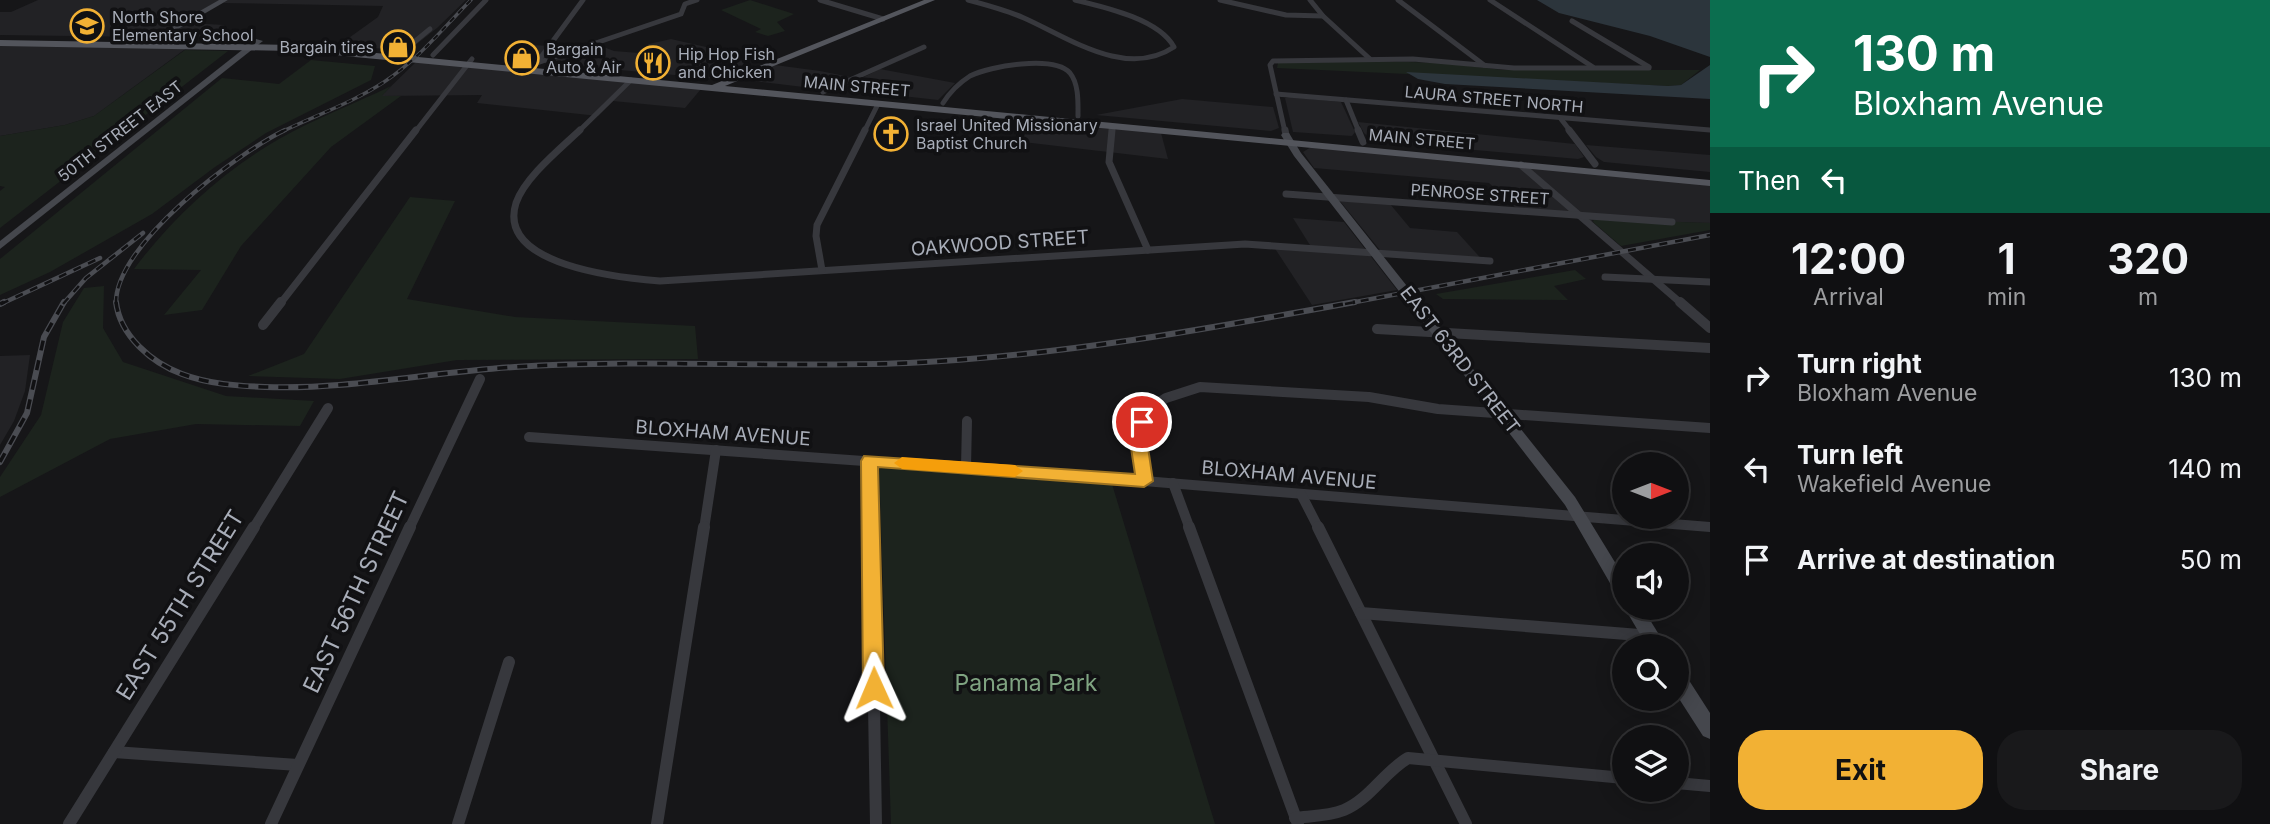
<!DOCTYPE html>
<style>
:root{--surface:#101012;--page:#19191b;--text:#f1f3f6;--muted:#9c9d9f;--line:#303032;--accent:#f2b134}
body{margin:0;font-family:Inter,sans-serif;background:var(--page);color:var(--text);height:100vh;display:flex;flex-direction:column;font-size:26px;white-space:nowrap}
*{box-sizing:border-box;margin:0}
p{font-size:23px;color:var(--muted)}
.icon{flex:none;width:38px;height:38px;fill:none;stroke:currentColor;stroke-width:2;stroke-linecap:round;stroke-linejoin:round}
.map{position:relative;flex:1;overflow:hidden}
.side{display:flex;flex-direction:column;background:var(--surface);width:560px}
.side>*{flex:none}
.top-card{background:#0b6e4f;color:#fff;overflow:hidden}
.needle{width:46px;rotate:90deg}
.tools{position:absolute;left:1612px;top:452px;display:grid;gap:14px}
.tools a{display:grid;place-items:center;width:77px;height:77px;border-radius:50%;background:var(--surface);box-shadow:0 4px 18px #0003,0 0 0 2px var(--line);font-size:35px}
.pin{position:absolute;display:grid;place-items:center;width:60px;height:60px;color:#fff;margin:-30px;border:4px solid #fff;border-radius:50%;box-shadow:0 2px 7px #0007}
.me{position:absolute;width:77px;margin:-38px;rotate:359deg;stroke-linejoin:round;filter:drop-shadow(0 0 5px #0008)}
.turn{display:flex;align-items:center;gap:24px;height:147px;padding:0 28px;font-size:32px}
.turn .icon{width:91px;height:91px;stroke-width:2.5}
.turn b{display:block;font-size:49px;line-height:60px}
.then{display:flex;align-items:center;height:66px;padding:0 28px;background:#0003;gap:14px;font-size:26px}
.eta{display:flex;justify-content:space-evenly;align-items:center;height:119px;text-align:center}
.eta b{font-size:42px;font-weight:700;line-height:49px}
.primary-button{display:flex;gap:14px;margin-top:auto;padding:14px 28px}
.primary-button a{flex:1;height:80px;border-radius:28px;background:var(--accent);color:#111;font-size:28px;font-weight:700;line-height:80px;text-align:center}
.primary-button a+a{background:var(--page);color:var(--text)}
ul{padding:0;list-style:none}
li{display:flex;align-items:center;gap:21px;height:91px;padding:0 28px}
li div{flex:1}
li b{display:block;font-size:26px}
li em{font-style:normal}
main{display:flex;flex:1;min-height:0}
.map>svg:first-child{display:block}
.built{fill:#222225}
.green{fill:#1c231d}
.water{fill:#2c353c}
.lines{fill:none;stroke-linecap:round;stroke-linejoin:round}
.street-far3{stroke:#37383d;stroke-width:5}
.street-far2{stroke:#37383d;stroke-width:7}
.street-far1{stroke:#37383d;stroke-width:10}
.street{stroke:#37383d;stroke-width:12}
.secondary{fill:#45474d;fill-rule:evenodd}
.primary{fill:#53555c;fill-rule:evenodd}
.rail-far2-casing{stroke:#4a4c52;stroke-width:3.5}
.rail-far1-casing{stroke:#4a4c52;stroke-width:4.5}
.rail-casing{stroke:#4a4c52;stroke-width:6}
.rail-far2{stroke:#111113;stroke-width:2;stroke-dasharray:6;stroke-linecap:butt}
.rail-far1{stroke:#111113;stroke-width:2.5;stroke-dasharray:8;stroke-linecap:butt}
.rail{stroke:#111113;stroke-width:3.5;stroke-dasharray:10;stroke-linecap:butt}
.route{fill:#f2b134;stroke:#9d7322;stroke-width:2}
.slow{fill:#f59e0b}
.labels{text-anchor:middle;dominant-baseline:central;stroke-width:7;stroke-linejoin:round;paint-order:stroke}
.far-poi-label{font-size:16px;fill:#a8adb8;stroke:#111113;text-anchor:start}
.far-street-label{font-size:16px;fill:#a8adb8;stroke:#111113}
.street-label{font-size:19px;fill:#a8adb8;stroke:#111113}
.near-street-label{font-size:23px;fill:#a8adb8;stroke:#111113}
.near-park-label{font-size:23px;fill:#7fa381;stroke:#111113}
</style>
<main>
<div class="map">
<svg width="1710" height="824" viewBox="0 0 1710 824">
<rect width="100%" height="100%" fill="#161618"/>
<!-- built -->
<g class="built">
<path d="M 38,0 L 220,0 L 158,34 L 147,37 L 0,35 L 0,12 L 11,12 Z"/>
<path d="M 228,0 L 466,0 L 437,28 L 408,51 L 339,45 L 378,17 L 383,6 L 223,3 Z"/>
<path d="M 187,23 L 225,25 L 205,38 L 166,36 Z"/>
<path d="M 671,39 L 706,47 L 745,62 L 742,66 L 751,68 L 718,79 L 511,60 L 528,45 L 553,46 L 546,55 L 552,56 L 593,43 L 614,51 L 639,53 L 649,44 Z"/>
<path d="M 0,45 L 188,47 L 94,116 L 65,125 L 0,136 Z"/>
<path d="M 416,62 L 701,89 L 685,108 L 613,101 L 598,116 L 477,103 L 482,95 L 381,96 Z"/>
<path d="M 775,65 L 820,71 L 850,77 L 820,89 L 745,80 L 746,77 Z"/>
<path d="M 880,69 L 955,83 L 938,100 L 840,89 Z"/>
<path d="M 1290,97 L 1341,102 L 1355,132 L 1352,136 L 1293,132 L 1285,98 Z"/>
<path d="M 1182,99 L 1273,107 L 1279,128 L 1271,131 L 1096,115 Z"/>
<path d="M 1028,120 L 1161,133 L 1168,159 L 1023,142 Z"/>
<path d="M 1358,122 L 1575,144 L 1584,157 L 1578,159 L 1373,141 L 1364,133 Z"/>
<path d="M 1586,145 L 1710,155 L 1710,172 L 1604,162 L 1596,157 Z"/>
<path d="M 1311,147 L 1710,185 L 1710,223 L 1592,220 L 1593,222 L 1581,220 L 1571,212 L 1516,208 L 1489,183 L 1314,168 L 1303,152 Z"/>
<path d="M 1340,201 L 1390,204 L 1410,228 L 1457,232 L 1486,264 L 1384,255 Z"/>
<path d="M 1293,218 L 1344,222 L 1397,290 L 1312,305 L 1274,247 L 1313,250 Z"/>
<path d="M 30,355 L 25,391 L 14,421 L 0,445 L 0,356 Z"/>
</g>
<!-- green -->
<g class="green">
<path d="M 750,0 L 794,14 L 777,22 L 785,31 L 768,36 L 755,32 L 761,29 L 721,10 Z"/>
<path d="M 185,50 L 228,51 L 0,228 L 0,191 L 5,187 L 0,186 L 0,136 L 65,125 L 94,116 Z"/>
<path d="M 311,60 L 375,66 L 371,80 L 266,133 L 215,167 L 152,214 L 50,272 L 0,295 L 0,259 L 222,78 L 279,84 Z"/>
<path d="M 1376,61 L 1442,63 L 1504,70 L 1700,70 L 1681,85 L 1668,86 L 1277,68 L 1278,63 Z"/>
<path d="M 391,86 L 382,96 L 401,96 L 331,147 L 241,246 L 202,310 L 164,315 L 201,270 L 134,269 C 172,218 223,171 279,139 C 314,119 354,104 391,86 Z"/>
<path d="M 410,197 L 455,201 L 407,299 L 515,317 L 695,326 L 698,359 L 457,360 L 340,379 L 248,376 L 304,354 Z"/>
<path d="M 1594,219 L 1710,223 L 1710,230 L 1621,246 L 1593,222 Z"/>
<path d="M 1575,270 L 1586,279 L 1554,286 L 1568,300 L 1443,299 L 1436,294 Z"/>
<path d="M 104,286 L 103,328 L 123,362 L 226,396 L 314,401 L 300,426 L 196,424 L 110,439 L 0,497 L 0,477 L 41,415 L 63,322 L 84,288 Z"/>
<path d="M 879,467 L 1112,484 L 1215,824 L 891,824 Z"/>
</g>
<!-- water -->
<g class="water">
<path d="M 1537,0 L 1710,0 L 1710,57 L 1650,36 L 1559,13 Z"/>
<path d="M 1710,65 L 1710,99 L 1445,84 L 1418,79 L 1406,72 L 1668,86 L 1681,85 Z"/>
</g>
<g class="lines">
<!-- street-far3 -->
<g class="street-far3">
<path d="M 820,0 L 883,19"/>
<path d="M 968,0 C 987,5 1006,10 1024,18 C 1069,38 1126,79 1174,47 C 1159,19 1104,7 1075,0"/>
<path d="M 1220,0 L 1286,15 L 1323,16"/>
<path d="M 1310,0 L 1323,16 L 1370,59"/>
<path d="M 1398,0 L 1484,65"/>
<path d="M 1490,0 L 1593,67"/>
<path d="M 1572,21 L 1649,67"/>
<path d="M 402,52 L 430,29"/>
<path d="M 433,55 L 486,0"/>
<path d="M 537,63 L 681,14 L 685,4 L 697,0"/>
<path d="M 536,64 L 583,0"/>
<path d="M 823,92 L 924,47"/>
<path d="M 1276,94 L 1710,130"/>
<path d="M 1346,100 L 1359,132"/>
<path d="M 943,103 C 950,92 959,83 970,76 C 990,66 1054,55 1070,73 C 1079,84 1078,103 1078,116"/>
<path d="M 1561,119 L 1571,132"/>
<path d="M 415,132 L 472,59"/>
<path d="M 578,132 L 631,80"/>
<path d="M 864,132 L 878,104"/>
<path d="M 1112,132 L 1112,126"/>
<path d="M 1285,132 L 1270,65 L 1273,61 L 1413,59 L 1514,68 L 1649,68"/>
</g>
<!-- street-far2 -->
<g class="street-far2">
<path d="M 580,130 C 560,149 525,177 516,203 C 496,266 622,278 660,281 L 1245,244 L 1490,261"/>
<path d="M 1112,130 L 1109,162 L 1148,250"/>
<path d="M 1285,130 L 1286,135"/>
<path d="M 1358,130 L 1363,142"/>
<path d="M 1569,130 L 1595,164"/>
<path d="M 1521,165 L 1682,304"/>
<path d="M 1286,194 L 1672,222"/>
<path d="M 822,270 L 816,236 L 817,225 L 865,130"/>
<path d="M 1605,277 L 1710,282"/>
<path d="M 280,304 L 416,130"/>
</g>
<!-- street-far1 -->
<g class="street-far1">
<path d="M 1680,302 L 1710,328"/>
<path d="M 263,325 L 281,302"/>
<path d="M 1377,329 L 1710,348"/>
<path d="M 529,437 L 1144,481 L 1710,527"/>
<path d="M 870,461 L 871,529"/>
<path d="M 966,467 L 967,421"/>
<path d="M 1144,481 L 1139,441 L 1142,422 L 1155,405 L 1166,398 L 1200,387 L 1369,397 L 1438,409 L 1710,428"/>
<path d="M 1173,483 L 1190,529"/>
<path d="M 1301,494 L 1319,529"/>
<path d="M 253,529 L 328,408"/>
<path d="M 409,529 L 480,379"/>
<path d="M 704,529 L 716,450"/>
</g>
<!-- street -->
<g class="street">
<path d="M 871,527 L 876,824"/>
<path d="M 1189,527 L 1298,824"/>
<path d="M 1318,527 L 1466,824"/>
<path d="M 1361,613 L 1652,636"/>
<path d="M 114,752 L 298,765"/>
<path d="M 1676,783 L 1710,786"/>
<path d="M 1295,818 C 1311,816 1329,816 1344,810 C 1370,799 1384,772 1408,758 L 1624,778"/>
<path d="M 69,824 L 254,527"/>
<path d="M 271,824 L 410,527"/>
<path d="M 458,824 L 509,662"/>
<path d="M 657,824 L 704,527"/>
</g>
<!-- secondary -->
<g class="secondary">
<path d="M 219,0 L 228,0 L 147,47 L 140,45 Z"/>
<path d="M 256,39 L 263,41 L 0,249 L 0,241 Z"/>
<path d="M 1283,133 L 1289,133 L 1301,153 L 1575,497 L 1624,577 L 1624,599 L 1618,597 L 1565,505 L 1294,156 L 1281,135 Z"/>
<path d="M 1624,607 L 1642,607 L 1666,646 L 1647,646 Z"/>
<path d="M 1676,669 L 1683,671 L 1710,713 L 1710,739 L 1703,736 L 1676,694 Z"/>
</g>
<!-- primary -->
<path class="primary" d="M 924,0 L 935,0 L 725,86 L 1710,180 L 1710,186 L 292,51 L 0,46 L 0,40 L 292,45 L 712,85 Z"/>
<defs>
<path id="rail-far2" d="M 281,132 C 316,115 352,103 384,82 C 418,60 443,28 471,0"/>
<g id="rail-far1">
<path d="M 1,304 L 100,258"/>
<path d="M 63,304 L 86,278 L 143,233"/>
<path d="M 116,304 C 114,245 236,154 285,130"/>
<path d="M 1345,304 L 1710,235"/>
</g>
<g id="rail">
<path d="M 116,302 C 120,336 152,363 182,374 C 208,384 238,386 265,387 C 349,390 431,372 515,367 C 646,359 777,368 908,363 C 1059,356 1207,329 1355,302"/>
<path d="M 0,304 L 4,302"/>
<path d="M 0,462 L 27,413 L 44,337 L 64,302"/>
</g>
</defs>
<!-- rail-far2 casing -->
<use href="#rail-far2" class="rail-far2-casing"/>
<!-- rail-far1 casing -->
<use href="#rail-far1" class="rail-far1-casing"/>
<!-- rail casing -->
<use href="#rail" class="rail-casing"/>
<!-- rail-far2 -->
<use href="#rail-far2" class="rail-far2"/>
<!-- rail-far1 -->
<use href="#rail-far1" class="rail-far1"/>
<!-- rail -->
<use href="#rail" class="rail"/>
</g>
<!-- route -->
<path class="route" d="M 1142,416 L 1150,422 L 1147,441 L 1153,481 L 1144,487 L 878,467 L 884,688 L 881,694 L 874,697 L 866,694 L 863,688 L 861,461 L 864,456 L 1135,474 L 1130,441 L 1134,422 Z"/>
<!-- slow -->
<path class="slow" d="M 902,457 L 1015,465 L 1023,471 L 1015,477 L 902,469 L 894,463 Z"/>
<!-- icons -->
<defs>
<symbol id="school-ring" viewBox="-11 -11 22 22"><circle r="9.5" fill="#111113" stroke="#f2b134" stroke-width="1.5"/><path d="M0-5L7-2L0 1L-7-2ZM-4 1L0 2.5L4 1V4Q0 6-4 4Z" fill="#f2b134"/></symbol>
<symbol id="shop-ring" viewBox="-11 -11 22 22"><circle r="9.5" fill="#111113" stroke="#f2b134" stroke-width="1.5"/><path d="M-5-2.5h2.3a2.7 3.5 0 0 1 5.4 0H5L5.5 6h-11ZM-1.5-2.5h3a1.5 2.3 0 0 0-3 0Z" fill="#f2b134"/></symbol>
<symbol id="restaurant-ring" viewBox="-11 -11 22 22"><circle r="9.5" fill="#111113" stroke="#f2b134" stroke-width="1.5"/><path d="M-5-6h1v4h1v-4h1v4h1v-4h1v5L-1.5 .5V6h-2V.5L-5-1ZM5-6V6H3V1.5H1.5Q1.5-4 5-6Z" fill="#f2b134"/></symbol>
<symbol id="church-ring" viewBox="-11 -11 22 22"><circle r="9.5" fill="#111113" stroke="#f2b134" stroke-width="1.5"/><path d="M-1.2-6h2.4v3.5h3.3v2.4h-3.3V6h-2.4V-.1h-3.3v-2.4h3.3Z" fill="#f2b134"/></symbol>
</defs>
<g fill-rule="evenodd">
<use href="#school-ring" x="68" y="7" width="38" height="38"/>
<use href="#shop-ring" x="379" y="28" width="38" height="38"/>
<use href="#shop-ring" x="503" y="39" width="38" height="38"/>
<use href="#restaurant-ring" x="634" y="44" width="38" height="38"/>
<use href="#church-ring" x="872" y="115" width="38" height="38"/>
</g>
<g class="labels">
<!-- far-poi labels -->
<g class="far-poi-label">
<text x="112" y="17">North Shore<tspan x="112" dy="18">Elementary School</tspan></text>
<text x="374" y="47" text-anchor="end">Bargain tires</text>
<text x="546" y="49">Bargain<tspan x="546" dy="18">Auto &amp; Air</tspan></text>
<text x="678" y="54">Hip Hop Fish<tspan x="678" dy="18">and Chicken</tspan></text>
<text x="916" y="125">Israel United Missionary<tspan x="916" dy="18">Baptist Church</tspan></text>
</g>
<!-- far-street labels -->
<g class="far-street-label">
<text transform="translate(857 86) rotate(5)">MAIN STREET</text>
<text transform="translate(1494 99) rotate(5)">LAURA STREET NORTH</text>
<text transform="translate(120 131) rotate(-38)">50TH STREET EAST</text>
<text transform="translate(1422 139) rotate(5)">MAIN STREET</text>
<text transform="translate(1480 194) rotate(4)">PENROSE STREET</text>
</g>
<!-- street labels -->
<g class="street-label">
<text transform="translate(1000 243) rotate(-4)">OAKWOOD STREET</text>
<text transform="translate(1460 360) rotate(52)">EAST 63RD STREET</text>
<text transform="translate(723 433) rotate(4)">BLOXHAM AVENUE</text>
<text transform="translate(1289 475) rotate(5)">BLOXHAM AVENUE</text>
</g>
<!-- near-street labels -->
<g class="near-street-label">
<text transform="translate(356 592) rotate(-65)">EAST 56TH STREET</text>
<text transform="translate(180 605) rotate(-58)">EAST 55TH STREET</text>
</g>
<!-- near-park labels -->
<g class="near-park-label">
<text x="1026" y="683">Panama Park</text>
</g>
</g>
</svg>
<div class="tools">
<a><svg class="needle" viewBox="-14 -14 28 28"><path d="M0-13l5 13h-10z" fill="#e53935"/><path d="M0 13l5-13h-10z" fill="#9c9d9f"/></svg></a>
<a><svg class="icon" aria-label="sound" viewBox="0 0 24 24"><path d="M4 9h4l5-4v14l-5-4H4zM17 9q2 3 0 6"/></svg></a>
<a><svg class="icon" aria-label="search" viewBox="0 0 24 24"><circle cx="10" cy="10" r="6"/><path d="M15 15l6 6"/></svg></a>
<a><svg class="icon" aria-label="layers" viewBox="0 0 24 24"><path d="M12 4l9 5-9 5-9-5zM3 14l9 5 9-5"/></svg></a>
</div>
<div class="pin" style="left:1142px;top:422px;background:#d93025"><svg class="icon" aria-label="arrive" viewBox="0 0 24 24"><path d="M6 21V4h12l-3 4 3 4H6"/></svg></div>
<svg class="me" style="left:874px;top:688px" viewBox="-20 -20 40 40"><path d="M0-17L14 15 0 8-14 15z" fill="#f2b134" stroke="#fff" stroke-width="4"/></svg>
</div>
<section class="side">
<div class="top-card">
<div class="turn"><svg class="icon" aria-label="right" viewBox="0 0 24 24"><path d="M7 20v-9h11M14 6l5 5-5 5"/></svg><div><b>130 m</b>Bloxham Avenue</div></div>
<div class="then">Then<svg class="icon" aria-label="left" viewBox="0 0 24 24"><path d="M17 20v-9H6M10 6l-5 5 5 5"/></svg></div>
</div>
<div class="eta">
<div><b>12:00</b><p>Arrival</p></div>
<div><b>1</b><p>min</p></div>
<div><b>320</b><p>m</p></div>
</div>
<ul>
<li><svg class="icon" aria-label="right" viewBox="0 0 24 24"><path d="M7 20v-9h11M14 6l5 5-5 5"/></svg><div><b>Turn right</b><p>Bloxham Avenue</p></div><em>130 m</em></li>
<li><svg class="icon" aria-label="left" viewBox="0 0 24 24"><path d="M17 20v-9H6M10 6l-5 5 5 5"/></svg><div><b>Turn left</b><p>Wakefield Avenue</p></div><em>140 m</em></li>
<li><svg class="icon" aria-label="arrive" viewBox="0 0 24 24"><path d="M6 21V4h12l-3 4 3 4H6"/></svg><div><b>Arrive at destination</b></div><em>50 m</em></li>
</ul>
<div class="primary-button"><a>Exit</a><a>Share</a></div>
</section>
</main>
